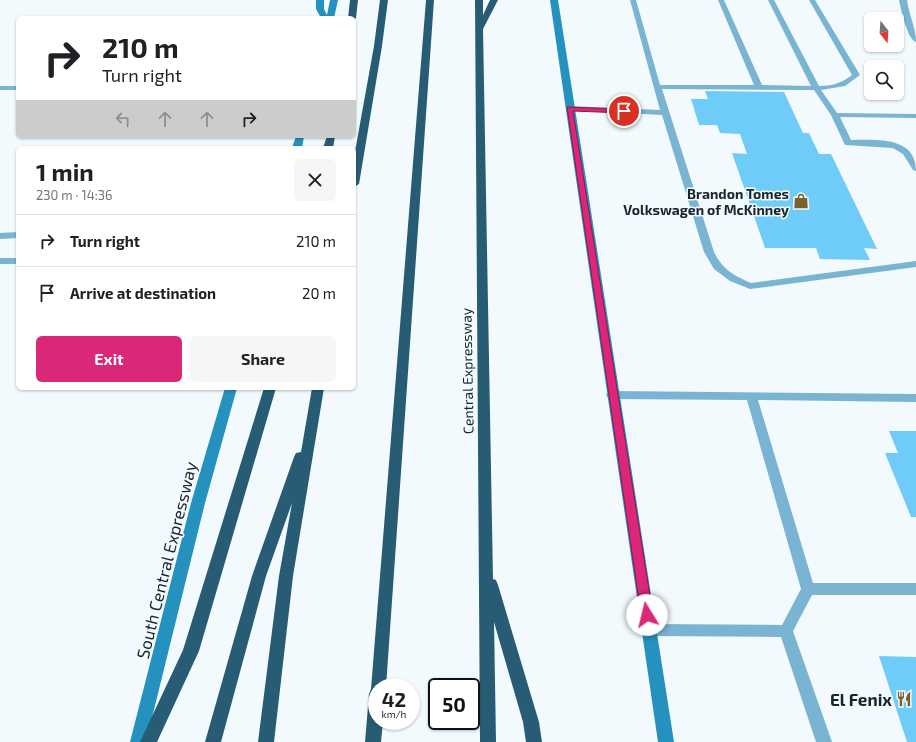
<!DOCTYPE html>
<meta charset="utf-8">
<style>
:root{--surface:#fff;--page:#f6f6f6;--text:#202124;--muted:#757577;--line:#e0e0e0;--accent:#db2777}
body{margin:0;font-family:"Exo 2",sans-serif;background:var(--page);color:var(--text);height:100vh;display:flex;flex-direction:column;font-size:15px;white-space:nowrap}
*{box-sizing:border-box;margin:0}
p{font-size:13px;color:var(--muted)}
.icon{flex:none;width:22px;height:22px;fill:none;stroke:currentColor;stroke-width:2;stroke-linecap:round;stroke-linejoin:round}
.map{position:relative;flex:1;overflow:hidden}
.side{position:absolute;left:16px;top:146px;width:340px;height:244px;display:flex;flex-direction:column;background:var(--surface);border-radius:6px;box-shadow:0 1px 3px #0004}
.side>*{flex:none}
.guide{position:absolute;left:16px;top:16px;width:340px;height:122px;border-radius:6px;box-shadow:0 1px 3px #0004;background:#fff;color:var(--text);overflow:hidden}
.needle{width:26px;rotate:163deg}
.buttons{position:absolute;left:864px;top:12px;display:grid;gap:8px}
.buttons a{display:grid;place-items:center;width:40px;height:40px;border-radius:6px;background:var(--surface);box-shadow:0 1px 3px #0004;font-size:20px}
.speed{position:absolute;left:368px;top:678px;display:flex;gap:8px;font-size:20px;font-weight:700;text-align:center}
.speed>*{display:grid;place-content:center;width:52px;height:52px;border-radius:50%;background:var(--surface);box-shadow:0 1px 3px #0004;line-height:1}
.speed small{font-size:10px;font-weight:400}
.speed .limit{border:2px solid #111;border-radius:6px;background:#fff;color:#111}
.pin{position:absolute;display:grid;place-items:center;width:34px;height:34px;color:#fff;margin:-17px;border:2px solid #fff;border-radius:50%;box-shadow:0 1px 4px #0007}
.me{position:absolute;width:44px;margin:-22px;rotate:351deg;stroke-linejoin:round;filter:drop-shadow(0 0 3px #0008)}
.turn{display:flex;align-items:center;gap:14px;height:84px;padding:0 20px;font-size:18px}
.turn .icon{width:52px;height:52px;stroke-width:2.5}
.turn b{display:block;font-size:28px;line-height:34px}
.lanes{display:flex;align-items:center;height:38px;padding:0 20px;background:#0003;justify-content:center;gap:20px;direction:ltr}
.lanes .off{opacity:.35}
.round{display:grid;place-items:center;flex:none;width:42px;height:42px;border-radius:6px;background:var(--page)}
.headline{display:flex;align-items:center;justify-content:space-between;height:68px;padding:0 20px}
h1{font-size:24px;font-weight:700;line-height:30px}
.button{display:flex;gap:8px;margin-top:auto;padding:8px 20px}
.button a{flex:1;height:46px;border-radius:6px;background:var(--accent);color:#fff;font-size:16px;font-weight:700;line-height:46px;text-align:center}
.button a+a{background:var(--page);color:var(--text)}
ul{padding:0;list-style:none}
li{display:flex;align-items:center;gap:12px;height:52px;padding:0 20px;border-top:1px solid var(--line)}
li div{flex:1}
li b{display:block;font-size:15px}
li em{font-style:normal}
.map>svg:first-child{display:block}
.building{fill:#6fcbf7}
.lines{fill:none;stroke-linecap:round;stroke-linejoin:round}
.service{fill:#79b4d2;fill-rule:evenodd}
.minor{fill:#79b4d2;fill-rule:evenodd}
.tertiary{fill:#79b4d2;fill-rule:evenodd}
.secondary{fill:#2491be;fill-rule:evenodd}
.motorway{fill:#285c74;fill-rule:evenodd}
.route{fill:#db2777;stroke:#8e194d}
.labels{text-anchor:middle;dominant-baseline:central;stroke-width:3;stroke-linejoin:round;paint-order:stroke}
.poi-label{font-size:14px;font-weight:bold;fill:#17252d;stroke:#f2fafe;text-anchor:end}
.street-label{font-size:14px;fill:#17252d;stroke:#f2fafe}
.near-street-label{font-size:17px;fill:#17252d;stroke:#f2fafe}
.near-poi-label{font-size:17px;font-weight:bold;fill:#17252d;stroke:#f2fafe;text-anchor:end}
</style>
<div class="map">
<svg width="916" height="742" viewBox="0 0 916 742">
<rect width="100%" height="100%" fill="#f2fafe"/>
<!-- building -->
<g class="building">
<path d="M 705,91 L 784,92 L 803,133 L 809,133 L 819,154 L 831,154 L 877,249 L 864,248 L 870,260 L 820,259 L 816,248 L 765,248 L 732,153 L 747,154 L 740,134 L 720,133 L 717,125 L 699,125 L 691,99 L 708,99 Z"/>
<path d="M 889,431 L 916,431 L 916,517 L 911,517 L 885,453 L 898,453 Z"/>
<path d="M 879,656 L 916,657 L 916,742 L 907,742 Z"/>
</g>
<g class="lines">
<!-- service -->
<g class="service">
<path d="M 630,0 L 636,0 L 660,85 L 754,85 L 718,0 L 724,0 L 762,85 L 811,86 L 768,0 L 774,0 L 819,86 C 832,86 842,83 852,75 L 809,0 L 815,0 L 860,75 L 845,86 L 821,90 L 837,113 L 916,114 L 916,118 L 840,117 L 851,140 C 876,140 916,136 916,171 L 913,170 L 903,154 L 893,148 L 845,145 L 831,115 L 814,90 L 662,89 L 714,252 C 723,270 733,275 751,283 L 916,261 L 916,267 L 750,289 L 730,281 L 714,269 L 704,252 L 662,115 L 570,110 L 566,108 L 570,106 L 660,110 Z"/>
<rect x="0" y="86" width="18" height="4"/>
<path d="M 612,391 L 916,394 L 916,402 L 758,400 L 813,583 L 916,583 L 916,595 L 812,595 L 793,631 L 832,742 L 816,742 L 781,637 L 649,636 L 644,635 L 642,630 L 644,625 L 649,624 L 782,625 L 801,589 L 747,400 L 612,399 L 608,398 L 606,395 L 608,392 Z"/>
</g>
<!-- minor -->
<g class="minor">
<path d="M 18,232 L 18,238 L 0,239 L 0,233 Z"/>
<rect x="0" y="258" width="18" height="6"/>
</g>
<!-- tertiary -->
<path class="tertiary" d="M 899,0 L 907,0 C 909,15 916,28 916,42 C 907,39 901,9 899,0 Z"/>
<!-- secondary -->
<g class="secondary">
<path d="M 316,0 L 324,0 L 324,9 L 327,15 L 330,0 L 338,0 L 334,18 L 321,18 L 316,9 Z"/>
<path d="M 550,0 L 558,0 L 674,742 L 658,742 Z"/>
<path d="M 296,136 L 304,136 L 302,148 L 292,148 Z"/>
<path d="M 225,388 L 237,388 L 205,503 L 146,742 L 130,742 L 191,503 Z"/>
</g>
<!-- motorway -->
<g class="motorway">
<path d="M 350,0 L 358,0 L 356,18 L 354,20 L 354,18 L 348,18 Z"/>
<path d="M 380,0 L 388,0 L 382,46 L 359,184 L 354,187 L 354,157 L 374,46 Z"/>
<path d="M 426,0 L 434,0 L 386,687 L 377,687 L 377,721 L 383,721 L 381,742 L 365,742 L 369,694 L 371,689 Z"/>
<path d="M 475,0 L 483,0 L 483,15 L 490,0 L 498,0 L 483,29 L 493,579 L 496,580 L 498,585 L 539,722 L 542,742 L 526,742 L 523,722 L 494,622 L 496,742 L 480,742 Z"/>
<path d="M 327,136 L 335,136 L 333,148 L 323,148 Z"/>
<path d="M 264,388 L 276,388 L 199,651 L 157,742 L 140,742 L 183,650 Z"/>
<path d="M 312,388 L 324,388 L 293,576 L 274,742 L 258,742 L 279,576 L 292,503 L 266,576 L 221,742 L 205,742 L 252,576 L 294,457 L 296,453 L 301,452 Z"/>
</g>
</g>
<!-- route -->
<path class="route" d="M 567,107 L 624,109 L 628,111 L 624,113 L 573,111 L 653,615 L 651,618 L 647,620 L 643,618 L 641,615 Z"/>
<!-- icons -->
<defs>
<symbol id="shop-bare" viewBox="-9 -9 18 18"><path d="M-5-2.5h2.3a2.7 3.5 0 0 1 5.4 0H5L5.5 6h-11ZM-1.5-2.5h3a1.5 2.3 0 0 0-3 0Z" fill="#7a6031" stroke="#f2fafe" stroke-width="2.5" paint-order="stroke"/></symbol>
<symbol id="restaurant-bare" viewBox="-9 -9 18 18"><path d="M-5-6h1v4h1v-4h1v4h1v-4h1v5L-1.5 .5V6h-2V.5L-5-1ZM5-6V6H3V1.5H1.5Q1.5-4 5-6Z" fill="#7a6031" stroke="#f2fafe" stroke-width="2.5" paint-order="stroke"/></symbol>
</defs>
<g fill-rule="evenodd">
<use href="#shop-bare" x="790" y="190" width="22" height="22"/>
<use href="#restaurant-bare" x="893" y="688" width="22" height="22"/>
</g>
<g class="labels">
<!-- poi labels -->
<g class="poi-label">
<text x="789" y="193">Brandon Tomes<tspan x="789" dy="16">Volkswagen of McKinney</tspan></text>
</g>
<!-- street labels -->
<g class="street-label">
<text transform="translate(467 371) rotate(-91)">Central Expressway</text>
</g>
<!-- near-street labels -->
<g class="near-street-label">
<text transform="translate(166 560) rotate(-76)">South Central Expressway</text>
</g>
<!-- near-poi labels -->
<g class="near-poi-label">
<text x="892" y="699">El Fenix</text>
</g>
</g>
</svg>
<div class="buttons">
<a><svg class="needle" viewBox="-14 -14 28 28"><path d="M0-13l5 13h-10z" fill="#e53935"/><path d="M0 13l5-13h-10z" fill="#757577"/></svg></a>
<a><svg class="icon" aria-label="search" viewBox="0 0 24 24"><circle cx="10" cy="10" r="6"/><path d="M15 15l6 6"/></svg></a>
</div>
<div class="speed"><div>42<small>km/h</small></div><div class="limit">50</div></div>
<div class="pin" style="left:624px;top:111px;background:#d93025"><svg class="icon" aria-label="arrive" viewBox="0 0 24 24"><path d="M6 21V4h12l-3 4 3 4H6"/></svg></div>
<svg class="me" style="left:647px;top:615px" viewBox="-20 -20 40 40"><circle r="19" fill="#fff"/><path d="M0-13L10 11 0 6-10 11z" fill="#db2777"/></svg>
<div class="guide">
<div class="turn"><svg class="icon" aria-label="right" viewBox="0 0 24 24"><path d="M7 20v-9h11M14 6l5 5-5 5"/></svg><div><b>210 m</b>Turn right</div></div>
<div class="lanes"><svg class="icon off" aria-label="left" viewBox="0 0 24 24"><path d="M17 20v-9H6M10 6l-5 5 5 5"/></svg><svg class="icon off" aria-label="ahead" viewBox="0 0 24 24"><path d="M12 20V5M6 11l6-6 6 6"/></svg><svg class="icon off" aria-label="ahead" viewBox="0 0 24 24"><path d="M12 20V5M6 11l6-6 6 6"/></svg><svg class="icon" aria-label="right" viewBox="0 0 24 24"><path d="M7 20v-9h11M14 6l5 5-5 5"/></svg></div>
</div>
<section class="side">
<div class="headline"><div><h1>1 min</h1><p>230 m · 14:36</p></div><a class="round"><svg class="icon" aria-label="close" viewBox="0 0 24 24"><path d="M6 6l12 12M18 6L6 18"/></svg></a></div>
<ul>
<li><svg class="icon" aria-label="right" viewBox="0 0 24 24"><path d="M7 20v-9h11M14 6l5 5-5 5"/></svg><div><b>Turn right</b></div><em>210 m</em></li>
<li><svg class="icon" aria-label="arrive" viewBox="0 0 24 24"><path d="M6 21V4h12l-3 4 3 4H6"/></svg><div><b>Arrive at destination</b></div><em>20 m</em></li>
</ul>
<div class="button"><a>Exit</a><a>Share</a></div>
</section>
</div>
